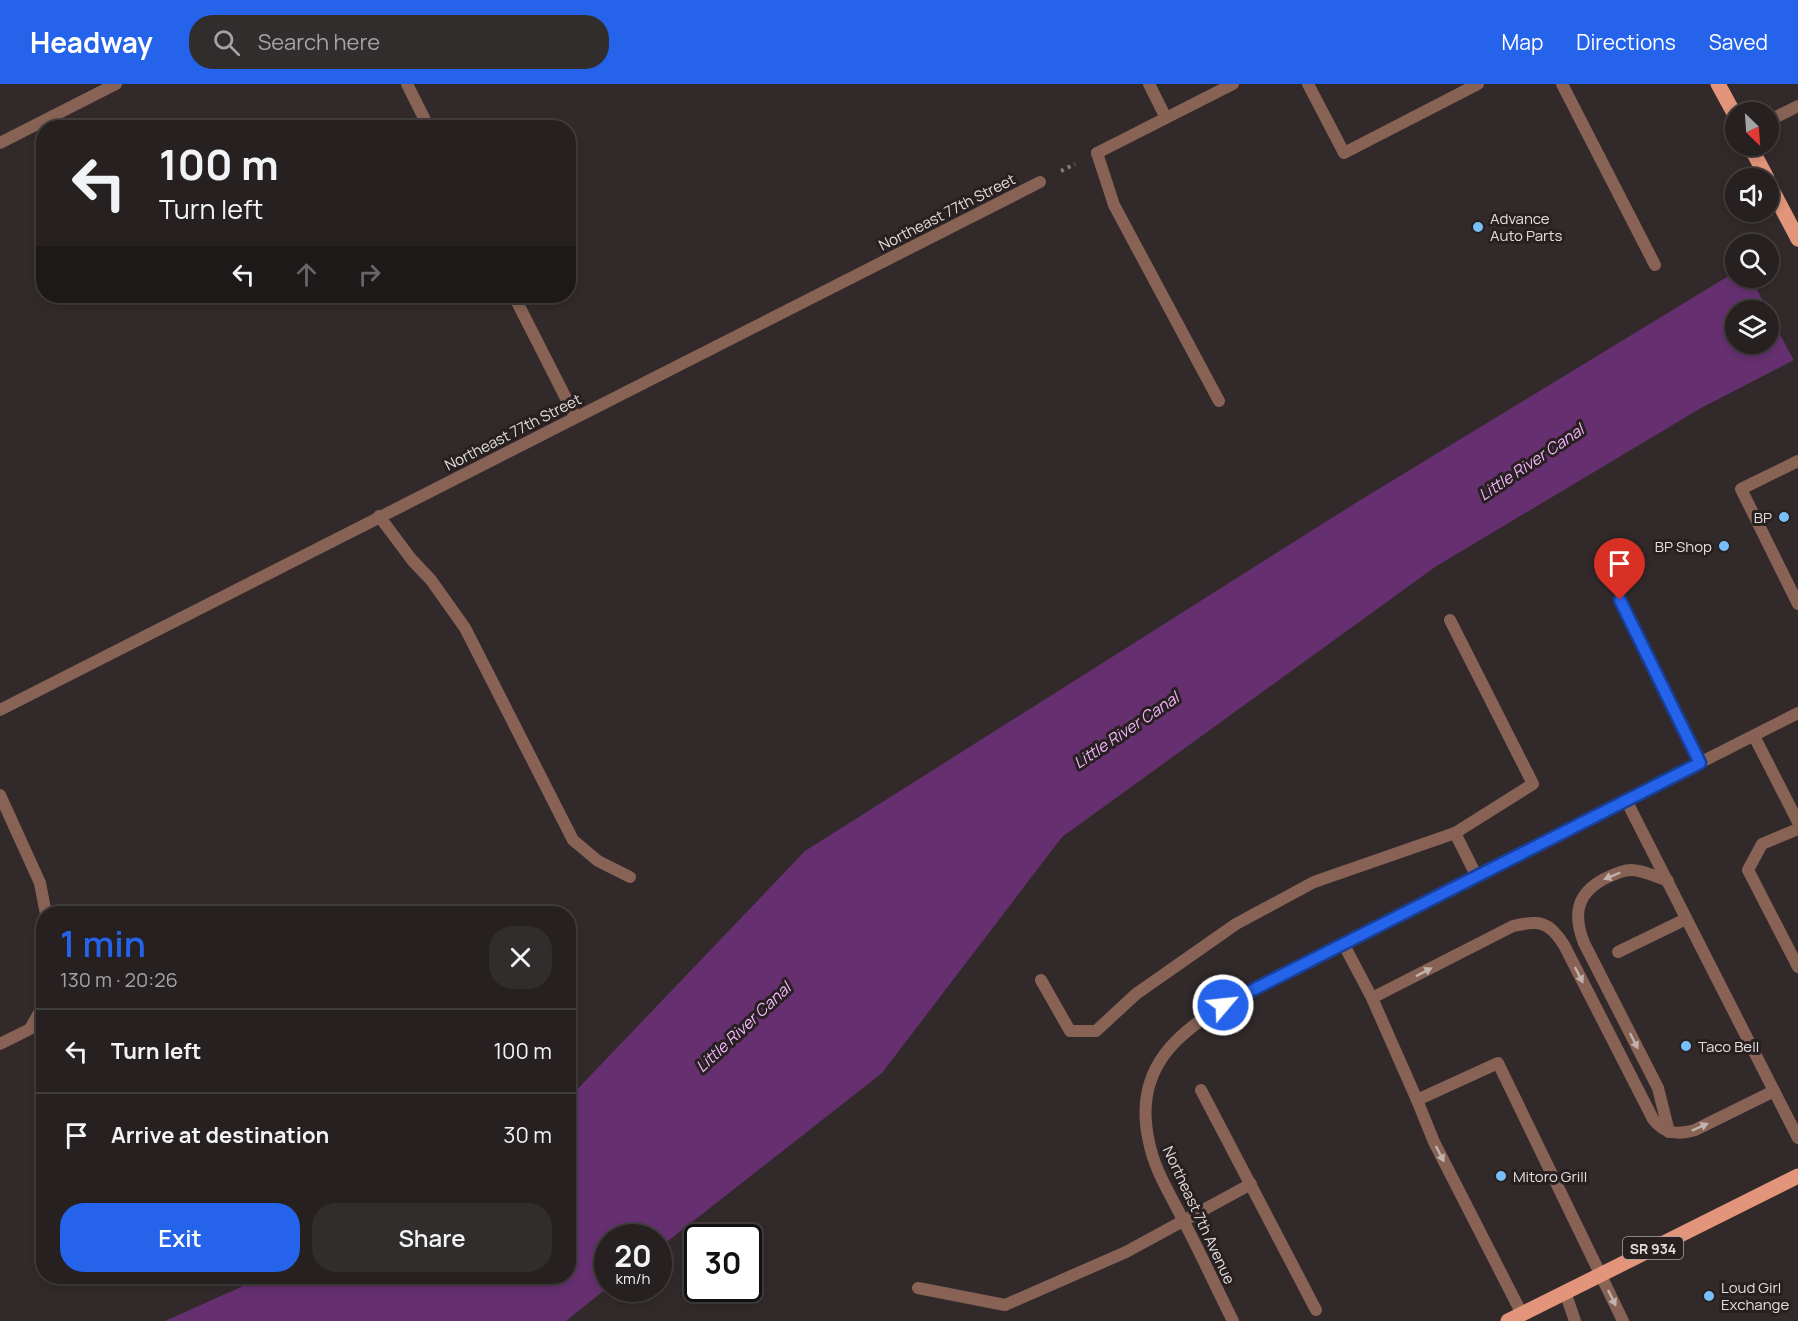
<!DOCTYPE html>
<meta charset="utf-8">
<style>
:root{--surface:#262020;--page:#322d2d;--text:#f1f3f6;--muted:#a4a3a5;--line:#423e3e;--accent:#2563eb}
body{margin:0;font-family:Manrope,sans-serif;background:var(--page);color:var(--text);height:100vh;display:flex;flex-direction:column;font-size:22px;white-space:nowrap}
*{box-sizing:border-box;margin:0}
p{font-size:20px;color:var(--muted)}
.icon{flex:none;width:33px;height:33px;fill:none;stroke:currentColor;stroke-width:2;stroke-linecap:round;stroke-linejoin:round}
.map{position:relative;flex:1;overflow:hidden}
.side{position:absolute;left:36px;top:822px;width:540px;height:378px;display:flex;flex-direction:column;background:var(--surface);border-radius:24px;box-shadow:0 3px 9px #0003,0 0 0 2px var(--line)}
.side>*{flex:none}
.banner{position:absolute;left:36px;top:36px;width:540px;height:183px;border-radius:24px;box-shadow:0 3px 9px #0003,0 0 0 2px var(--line);background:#262020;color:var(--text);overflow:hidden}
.needle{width:39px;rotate:155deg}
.buttons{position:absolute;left:1725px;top:18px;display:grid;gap:12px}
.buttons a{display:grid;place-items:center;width:54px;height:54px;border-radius:50%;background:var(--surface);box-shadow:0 3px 9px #0003,0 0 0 2px var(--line);font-size:30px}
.speed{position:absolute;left:594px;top:1140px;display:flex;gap:12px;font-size:30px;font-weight:700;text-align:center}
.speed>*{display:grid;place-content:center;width:78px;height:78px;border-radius:50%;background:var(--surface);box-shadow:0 3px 9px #0003,0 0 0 2px var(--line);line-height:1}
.speed small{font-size:15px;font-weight:400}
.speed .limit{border:3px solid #111;border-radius:9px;background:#fff;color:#111}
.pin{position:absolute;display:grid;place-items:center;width:51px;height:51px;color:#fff;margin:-62px -26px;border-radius:50% 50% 50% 0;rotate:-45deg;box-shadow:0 0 6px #0007}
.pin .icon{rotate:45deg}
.me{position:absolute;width:66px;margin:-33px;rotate:62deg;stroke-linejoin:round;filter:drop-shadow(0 0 4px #0008)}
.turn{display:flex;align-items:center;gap:21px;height:126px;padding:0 24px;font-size:27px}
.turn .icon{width:78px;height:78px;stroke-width:2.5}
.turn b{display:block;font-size:42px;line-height:51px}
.lanes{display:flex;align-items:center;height:57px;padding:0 24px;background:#0003;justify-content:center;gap:30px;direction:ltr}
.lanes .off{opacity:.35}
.round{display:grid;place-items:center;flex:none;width:63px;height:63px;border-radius:24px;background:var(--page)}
.summary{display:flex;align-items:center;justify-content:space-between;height:102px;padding:0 24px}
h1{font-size:36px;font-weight:600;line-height:45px;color:var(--accent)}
.cta{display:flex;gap:12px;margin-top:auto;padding:12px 24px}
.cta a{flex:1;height:69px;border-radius:24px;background:var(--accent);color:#fff;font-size:24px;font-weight:600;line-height:69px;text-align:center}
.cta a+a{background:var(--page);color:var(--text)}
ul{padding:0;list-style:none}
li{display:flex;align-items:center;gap:18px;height:84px;padding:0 24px;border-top:2px solid var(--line)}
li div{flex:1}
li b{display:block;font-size:22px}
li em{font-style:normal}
header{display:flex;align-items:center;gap:36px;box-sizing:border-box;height:84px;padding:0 30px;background:var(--accent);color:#fff}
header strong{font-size:28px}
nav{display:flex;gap:33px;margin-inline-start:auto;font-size:21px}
.search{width:420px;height:54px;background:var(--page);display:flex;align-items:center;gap:15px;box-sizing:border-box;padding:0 21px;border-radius:24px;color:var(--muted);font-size:22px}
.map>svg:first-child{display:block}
.water{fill:#663070;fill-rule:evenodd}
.pier{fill:#322a2a}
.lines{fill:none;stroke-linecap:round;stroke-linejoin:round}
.path{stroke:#837c7c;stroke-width:4;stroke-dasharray:3 4.5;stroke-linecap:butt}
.lane{stroke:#876255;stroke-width:12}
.street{stroke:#876255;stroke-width:12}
.primary{stroke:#e2957a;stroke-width:15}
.oneway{fill:#c2b2ad}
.route-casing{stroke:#184099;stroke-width:15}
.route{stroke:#2563eb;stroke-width:10}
.poi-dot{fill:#77c0f7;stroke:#282020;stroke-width:2}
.labels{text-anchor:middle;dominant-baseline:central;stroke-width:6;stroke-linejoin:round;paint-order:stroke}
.shield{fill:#282020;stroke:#aaa4a4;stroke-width:1.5}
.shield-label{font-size:14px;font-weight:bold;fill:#e2dddd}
.street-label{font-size:15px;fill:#e2dddd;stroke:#282020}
.poi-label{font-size:15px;fill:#e2dddd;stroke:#282020;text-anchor:start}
.water-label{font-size:16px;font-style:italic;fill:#f2b4fd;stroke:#282020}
</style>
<header>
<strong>Headway</strong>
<div class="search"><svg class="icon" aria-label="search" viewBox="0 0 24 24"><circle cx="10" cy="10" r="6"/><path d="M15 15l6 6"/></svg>Search here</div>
<nav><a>Map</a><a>Directions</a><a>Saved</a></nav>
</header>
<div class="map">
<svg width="1798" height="1237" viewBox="0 0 1798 1237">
<rect width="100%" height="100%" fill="#322a2a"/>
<!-- water -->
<path class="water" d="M 1735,188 L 1736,194 L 1768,194 L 1798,274 L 1701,324 L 1435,483 L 1062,753 L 882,989 L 659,1164 L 658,1154 L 608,1154 L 607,1204 L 566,1237 L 165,1237 L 263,1193 L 568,1192 L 569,1014 L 805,767 L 1354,420 ZM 1736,226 L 1768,226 L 1768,260 L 1736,260 Z"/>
<!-- pier -->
<path class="pier" d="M 1798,147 L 1798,278 L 1795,279 L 1751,194 L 1768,194 L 1768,164 Z"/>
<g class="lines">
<!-- path -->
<path class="path" d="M 1061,87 L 1075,80"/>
<!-- lane -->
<g class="lane">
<path d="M 1308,0 L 1344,69 L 1478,0"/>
<path d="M 1562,0 L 1655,181"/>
<path d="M 1768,37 L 1798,22"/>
<path d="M 1097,69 L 1114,121 L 1219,317"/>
<path d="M 1798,377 L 1741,405 L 1798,520"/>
<path d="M 379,432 L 412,476 L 431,496 L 465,544 L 573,756 L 598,777 L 630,793"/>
<path d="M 1620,516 L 1700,679"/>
<path d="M 1450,536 L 1533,700 L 1455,749 L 1477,793"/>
<path d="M 1754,652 L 1798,738"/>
<path d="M 1626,716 L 1798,1054"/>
<path d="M 1798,745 L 1762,760 L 1748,786 L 1798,883"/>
<path d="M 1668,797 C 1657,793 1643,786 1631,786 C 1622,786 1612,791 1604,795 C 1576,810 1573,831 1584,859 L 1658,1004 L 1669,1048"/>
<path d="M 1344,861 L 1372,914 L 1417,1016 L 1498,979 L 1623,1237"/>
<path d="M 1618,868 L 1686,835"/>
<path d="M 1041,896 L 1070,947 L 1096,947 L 1136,910 L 1236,840 L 1314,798 L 1455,749"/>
<path d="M 1372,914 L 1513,842 C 1539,836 1549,837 1564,861 L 1653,1035 C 1664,1050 1678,1051 1695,1046 L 1774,1007"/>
<path d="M 1201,1006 L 1316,1226"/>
<path d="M 1417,1016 L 1434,1058 L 1522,1230"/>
<path d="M 918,1204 L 1005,1221 L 1126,1168 L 1251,1100"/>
<path d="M 1565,1208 L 1575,1237"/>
</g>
<!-- street -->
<g class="street">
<path d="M 407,0 L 429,44"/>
<path d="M 1149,0 L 1166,34"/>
<path d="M 0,59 L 116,0"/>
<path d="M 1097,69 L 1233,0"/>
<path d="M 514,212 L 575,332"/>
<path d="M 0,626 L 1040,98"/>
<path d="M 0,711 L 40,799 L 46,830"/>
<path d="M 0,960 L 30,945 L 44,920"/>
<path d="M 1233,1237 C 1216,1203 1200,1168 1182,1134 C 1170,1110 1154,1085 1149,1058 C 1132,984 1178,947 1236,914 L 1798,629"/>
</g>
<!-- primary -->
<g class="primary">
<path d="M 1718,0 L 1736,33"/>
<path d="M 1750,62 L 1767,94"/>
<path d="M 1768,98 L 1798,155"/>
<path d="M 1508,1237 L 1798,1092"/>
</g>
</g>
<!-- one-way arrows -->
<defs><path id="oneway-solid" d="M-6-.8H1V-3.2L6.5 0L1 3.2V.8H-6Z" transform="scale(1.5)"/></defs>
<g class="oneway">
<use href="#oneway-solid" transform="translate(1612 792) rotate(157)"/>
<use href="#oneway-solid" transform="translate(1424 888) rotate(-27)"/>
<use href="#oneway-solid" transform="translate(1579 891) rotate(63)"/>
<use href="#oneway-solid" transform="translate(1634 957) rotate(63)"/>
<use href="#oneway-solid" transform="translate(1700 1043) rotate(-24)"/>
<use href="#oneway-solid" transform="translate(1440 1070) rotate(63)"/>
<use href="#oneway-solid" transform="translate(1612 1214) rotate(64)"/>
</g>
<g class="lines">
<defs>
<path id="route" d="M 1223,921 L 1700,679 L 1620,516"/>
</defs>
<!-- route casing -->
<use href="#route" class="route-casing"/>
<!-- route -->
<use href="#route" class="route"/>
</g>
<!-- markers -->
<g class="poi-dot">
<circle cx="1478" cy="143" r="6"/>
<circle cx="1784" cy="433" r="6"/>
<circle cx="1724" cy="462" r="6"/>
<circle cx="1686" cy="962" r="6"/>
<circle cx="1501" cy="1092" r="6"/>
<circle cx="1709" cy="1212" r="6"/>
</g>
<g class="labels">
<!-- shield labels -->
<rect class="shield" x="1623" y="1153" width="60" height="22" rx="4.5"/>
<g class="shield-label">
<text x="1653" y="1164">SR 934</text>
</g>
<!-- street labels -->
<g class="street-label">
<text transform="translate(947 128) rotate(-27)">Northeast 77th Street</text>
<text transform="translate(513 348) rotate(-27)">Northeast 77th Street</text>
<text transform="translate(1199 1131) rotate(65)">Northeast 7th Avenue</text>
</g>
<!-- poi labels -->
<g class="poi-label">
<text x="1490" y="134">Advance<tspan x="1490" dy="17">Auto Parts</tspan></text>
<text x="1772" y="433" text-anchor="end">BP</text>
<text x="1712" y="462" text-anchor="end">BP Shop</text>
<text x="1698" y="962">Taco Bell</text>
<text x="1513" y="1092">Mitoro Grill</text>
<text x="1721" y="1203">Loud Girl<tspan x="1721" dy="17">Exchange</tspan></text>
</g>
<!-- water labels -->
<g class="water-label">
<text transform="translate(1531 378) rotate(-34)">Little River Canal</text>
<text transform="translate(1126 646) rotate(-34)">Little River Canal</text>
<text transform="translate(743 943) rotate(-43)">Little River Canal</text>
</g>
</g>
</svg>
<div class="buttons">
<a><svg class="needle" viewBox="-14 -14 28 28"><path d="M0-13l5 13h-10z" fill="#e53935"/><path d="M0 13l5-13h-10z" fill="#a4a3a5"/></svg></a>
<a><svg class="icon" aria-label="sound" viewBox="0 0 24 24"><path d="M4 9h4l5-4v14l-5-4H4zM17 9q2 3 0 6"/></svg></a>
<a><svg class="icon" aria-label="search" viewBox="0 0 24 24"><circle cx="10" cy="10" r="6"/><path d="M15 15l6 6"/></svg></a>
<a><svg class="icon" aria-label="layers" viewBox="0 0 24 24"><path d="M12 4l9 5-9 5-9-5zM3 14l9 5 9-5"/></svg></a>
</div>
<div class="speed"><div>20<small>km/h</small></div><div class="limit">30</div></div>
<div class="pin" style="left:1620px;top:516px;background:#d93025"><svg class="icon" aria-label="arrive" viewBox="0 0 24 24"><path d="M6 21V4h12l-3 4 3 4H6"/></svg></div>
<svg class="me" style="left:1223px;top:921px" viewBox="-20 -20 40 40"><circle r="17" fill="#2563eb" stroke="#fff" stroke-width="3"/><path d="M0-11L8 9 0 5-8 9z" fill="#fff"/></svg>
<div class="banner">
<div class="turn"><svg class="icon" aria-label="left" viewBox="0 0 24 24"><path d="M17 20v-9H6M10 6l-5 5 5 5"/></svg><div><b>100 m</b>Turn left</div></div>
<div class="lanes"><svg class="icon" aria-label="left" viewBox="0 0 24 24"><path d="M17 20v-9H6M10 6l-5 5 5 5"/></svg><svg class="icon off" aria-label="ahead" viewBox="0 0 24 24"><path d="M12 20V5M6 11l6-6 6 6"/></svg><svg class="icon off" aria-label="right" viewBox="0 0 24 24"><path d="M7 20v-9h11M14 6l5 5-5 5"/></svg></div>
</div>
<section class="side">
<div class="summary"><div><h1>1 min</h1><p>130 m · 20:26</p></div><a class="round"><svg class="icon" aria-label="close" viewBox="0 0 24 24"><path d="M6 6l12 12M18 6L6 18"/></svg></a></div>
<ul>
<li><svg class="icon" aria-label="left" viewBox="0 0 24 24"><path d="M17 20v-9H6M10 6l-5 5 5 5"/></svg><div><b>Turn left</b></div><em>100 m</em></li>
<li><svg class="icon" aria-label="arrive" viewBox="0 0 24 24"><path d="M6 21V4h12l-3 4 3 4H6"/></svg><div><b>Arrive at destination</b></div><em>30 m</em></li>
</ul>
<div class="cta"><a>Exit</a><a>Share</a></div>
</section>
</div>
